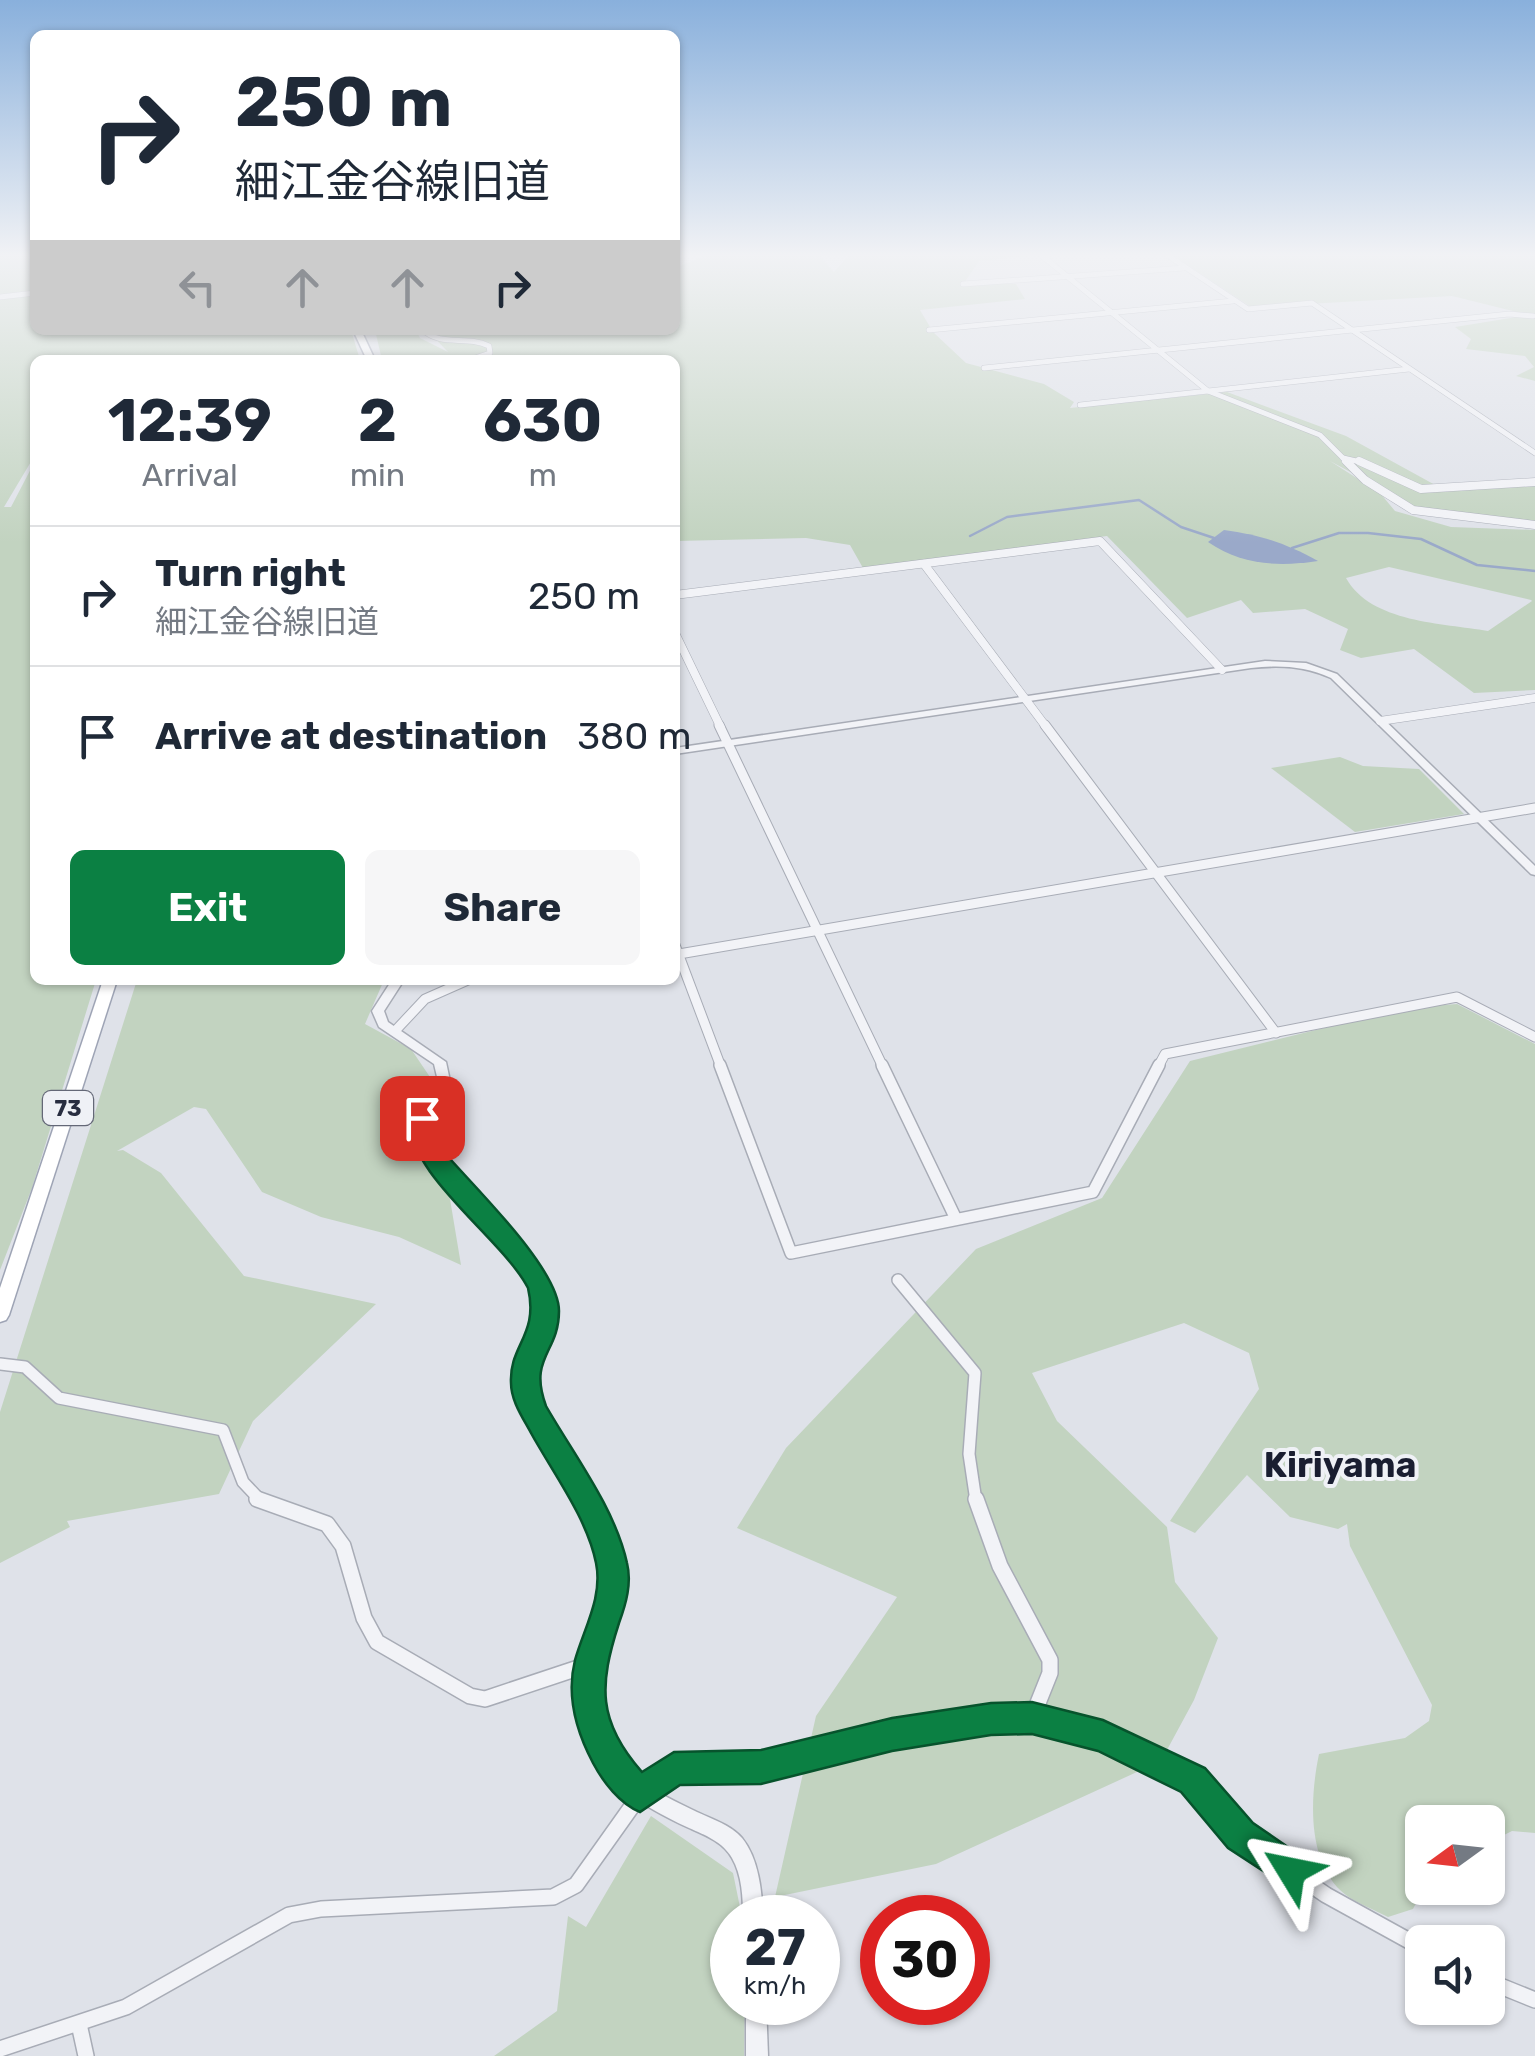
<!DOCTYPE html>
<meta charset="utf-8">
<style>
:root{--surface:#fff;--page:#f6f6f7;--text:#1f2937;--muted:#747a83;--line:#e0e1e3;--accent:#0b8043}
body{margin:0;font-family:Rubik,"Noto Sans JP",sans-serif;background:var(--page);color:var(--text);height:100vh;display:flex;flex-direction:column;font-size:38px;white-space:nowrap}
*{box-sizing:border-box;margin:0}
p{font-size:32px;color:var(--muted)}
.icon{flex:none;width:55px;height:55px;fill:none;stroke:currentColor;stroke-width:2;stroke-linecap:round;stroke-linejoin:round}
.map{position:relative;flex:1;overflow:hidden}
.drawer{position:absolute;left:30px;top:355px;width:650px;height:630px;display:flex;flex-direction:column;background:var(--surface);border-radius:15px;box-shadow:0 2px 8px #0004}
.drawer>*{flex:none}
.hud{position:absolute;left:30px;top:30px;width:650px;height:305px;border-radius:15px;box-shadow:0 2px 8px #0004;background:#fff;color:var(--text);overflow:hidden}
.needle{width:65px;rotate:255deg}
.buttons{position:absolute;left:1405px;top:1805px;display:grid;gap:20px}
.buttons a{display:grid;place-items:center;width:100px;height:100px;border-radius:15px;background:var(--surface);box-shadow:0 2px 8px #0004;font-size:50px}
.speed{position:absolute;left:710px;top:1895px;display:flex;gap:20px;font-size:50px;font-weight:700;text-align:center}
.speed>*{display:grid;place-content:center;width:130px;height:130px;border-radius:50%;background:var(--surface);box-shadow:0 2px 8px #0004;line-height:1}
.speed small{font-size:25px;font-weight:400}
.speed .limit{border:15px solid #d22;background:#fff;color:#111}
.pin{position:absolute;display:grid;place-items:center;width:85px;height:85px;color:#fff;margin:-42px;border-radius:20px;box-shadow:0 5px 15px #0006}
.me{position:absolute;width:110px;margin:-55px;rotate:305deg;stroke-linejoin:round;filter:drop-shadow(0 0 8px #0008)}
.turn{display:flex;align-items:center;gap:35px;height:210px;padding:0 40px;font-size:45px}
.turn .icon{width:130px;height:130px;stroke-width:2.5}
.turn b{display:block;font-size:70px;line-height:85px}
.lanes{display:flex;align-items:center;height:95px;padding:0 40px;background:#0003;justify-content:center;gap:50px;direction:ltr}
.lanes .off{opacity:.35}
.eta{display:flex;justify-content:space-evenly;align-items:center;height:170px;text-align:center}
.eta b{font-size:60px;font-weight:700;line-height:70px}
.primary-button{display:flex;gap:20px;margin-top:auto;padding:20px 40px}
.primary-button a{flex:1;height:115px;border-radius:15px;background:var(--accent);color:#fff;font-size:40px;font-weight:700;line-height:115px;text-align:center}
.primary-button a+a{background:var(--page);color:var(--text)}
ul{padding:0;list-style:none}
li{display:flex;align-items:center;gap:30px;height:140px;padding:0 40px;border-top:2px solid var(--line)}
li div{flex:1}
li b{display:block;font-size:38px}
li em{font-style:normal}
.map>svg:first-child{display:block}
.green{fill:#c2d3c0;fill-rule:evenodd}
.water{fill:#9aa9c9}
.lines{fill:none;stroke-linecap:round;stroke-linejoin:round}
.stream{stroke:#9aa9c9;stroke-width:2.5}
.minor-far4-casing{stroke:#a8acb6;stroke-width:6}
.minor-far3-casing{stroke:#a8acb6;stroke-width:9}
.minor-far2-casing{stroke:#a8acb6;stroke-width:11}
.minor-far1-casing{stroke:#a8acb6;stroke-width:14}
.minor-casing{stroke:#a8acb6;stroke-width:18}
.tertiary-casing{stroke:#a8acb6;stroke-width:3}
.primary-casing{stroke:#9ea4b5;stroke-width:3}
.minor-far4{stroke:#f2f3f7;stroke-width:5}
.minor-far3{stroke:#f2f3f7;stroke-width:8}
.minor-far2{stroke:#f2f3f7;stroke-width:9}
.minor-far1{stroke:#f2f3f7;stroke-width:11}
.minor{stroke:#f2f3f7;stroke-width:15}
.tertiary{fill:#f2f3f7;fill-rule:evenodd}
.primary{fill:#fff;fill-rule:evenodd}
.route{fill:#0b8043;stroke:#07532c;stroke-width:2.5}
.labels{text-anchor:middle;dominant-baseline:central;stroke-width:8;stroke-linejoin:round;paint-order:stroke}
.shield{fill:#eff1f6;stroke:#646877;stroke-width:2.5}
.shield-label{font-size:22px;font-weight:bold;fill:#282d40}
.near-quarter-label{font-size:35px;font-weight:bold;fill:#1a1e31;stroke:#eff1f6}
</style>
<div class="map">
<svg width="1535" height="2056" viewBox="0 0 1535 2056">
<rect width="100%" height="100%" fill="#dfe2e9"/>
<!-- green -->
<g class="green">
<path d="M 0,255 L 35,255 L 35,330 L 351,330 L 360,360 L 35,360 L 35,455 L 4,507 L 11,507 L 35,461 L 35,980 L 96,980 L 32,1188 L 0,1270 Z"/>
<path d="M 707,255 L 819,255 L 834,272 L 849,255 L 1039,255 L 979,261 L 964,283 L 1016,284 L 1025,299 L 920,310 L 933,332 L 966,363 L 1044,384 L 1074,402 L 1070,408 L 1227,392 L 1346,436 L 1437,486 L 1535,481 L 1535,521 L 1422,511 L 1330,461 L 1380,493 L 1395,511 L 1451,527 L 1535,530 L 1535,690 L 1474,693 L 1414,649 L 1361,658 L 1340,650 L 1348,629 L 1305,609 L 1253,613 L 1241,600 L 1187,618 L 1107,536 L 863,568 L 850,545 L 806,538 L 675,541 L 675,360 L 382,360 L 375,330 L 416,330 L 420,338 L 448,352 L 427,330 L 675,330 L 675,268 ZM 1389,567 L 1531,600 L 1532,601 L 1488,631 C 1443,623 1371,623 1346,578 Z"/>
<path d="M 1172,255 L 1535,255 L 1535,381 L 1516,376 L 1534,367 L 1525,356 L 1466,349 L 1471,339 L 1455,327 L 1529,315 L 1452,296 L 1251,307 Z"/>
<path d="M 1340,757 L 1363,766 L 1419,769 L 1464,814 L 1355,832 L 1271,768 Z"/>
<path d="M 137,980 L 384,980 L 365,1024 L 411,1049 L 432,1080 L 413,1117 L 412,1136 L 448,1187 L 461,1265 L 399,1237 L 321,1217 L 262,1192 L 206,1109 L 194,1107 L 117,1151 L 123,1150 L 161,1173 L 244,1276 L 376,1304 L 253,1421 L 219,1494 L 67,1521 L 70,1527 L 0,1563 L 0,1412 Z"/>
<path d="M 1457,1004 L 1535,1044 L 1535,1833 L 1512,1831 L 1498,1838 L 1488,1835 L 1488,1822 L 1422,1822 L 1424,1888 L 1413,1909 L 1388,1917 C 1375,1910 1358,1904 1346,1895 C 1306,1864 1310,1797 1319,1754 L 1405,1738 L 1429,1721 L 1432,1705 L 1350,1546 L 1347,1524 L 1338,1529 L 1290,1517 L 1247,1475 L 1195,1533 L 1170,1521 L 1259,1389 L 1249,1353 L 1184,1323 L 1032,1373 L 1057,1421 L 1167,1527 L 1175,1582 L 1218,1638 L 1194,1700 L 1161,1761 L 936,1864 L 775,1897 L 816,1716 L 897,1597 L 737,1528 L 786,1448 L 976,1249 L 1102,1198 L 1190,1061 L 1405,1008 Z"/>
<path d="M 651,1816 L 733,1873 L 742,1917 L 732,1918 L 732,2002 L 745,2003 L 744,2056 L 494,2056 L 557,2011 L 568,1916 L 586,1927 Z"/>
</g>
<!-- water -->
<path class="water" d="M 1224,530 C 1261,535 1285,543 1318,561 C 1278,567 1241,565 1208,542 Z"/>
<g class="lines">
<!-- stream -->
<g class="stream">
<path d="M 970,536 L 1007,517 L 1139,500 L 1181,527 L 1214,538"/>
<path d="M 1292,548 L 1339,533 L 1368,533 L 1421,539 L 1477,565 L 1535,571"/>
</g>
<defs>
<g id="minor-far4">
<path d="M 1041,255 L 1208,391 L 1320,435 L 1348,463"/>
<path d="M 1167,255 L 1248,309 L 1312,303 L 1535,453"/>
<path d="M 963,284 L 1184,268"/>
<path d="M 0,297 L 35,293"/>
<path d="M 423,330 C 441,347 467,335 489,346 L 490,353 L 469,360"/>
<path d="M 929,330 L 1233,301"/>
<path d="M 984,368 L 1509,314 L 1533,316"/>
<path d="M 1080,405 L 1409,369"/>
<path d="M 1343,458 L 1365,463"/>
</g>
<g id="minor-far3">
<path d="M 1346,461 L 1365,480 L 1413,510 L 1535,525"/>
<path d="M 1359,461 L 1421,489 L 1535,482"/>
<path d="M 924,564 L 1047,728"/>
<path d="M 675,595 L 1100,541 L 1222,670"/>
<path d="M 675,633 L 721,728"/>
<path d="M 1380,721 L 1535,698"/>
</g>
<g id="minor-far2">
<path d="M 719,725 L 883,1067"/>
<path d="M 1045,725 L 1276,1033"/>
<path d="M 675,945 L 721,1067"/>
<path d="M 679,954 L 1535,808"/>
<path d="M 395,1031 L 425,999 L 468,980"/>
<path d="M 1158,1067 L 1165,1054 L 1457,997 L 1535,1037"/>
</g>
<g id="minor-far1">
<path d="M 720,1065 L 791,1253 L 1093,1192 L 1159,1065"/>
<path d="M 882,1065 L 956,1219"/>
<path d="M 898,1280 L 975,1373 L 969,1454 L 976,1501"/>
<path d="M 0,1364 L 25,1367 L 59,1398 L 223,1430 L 243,1482 L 261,1501"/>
</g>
<g id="minor">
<path d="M 257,1499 L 327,1524 L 343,1546 L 364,1618 L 377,1642 L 470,1696 L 485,1699 L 590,1664"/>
<path d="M 976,1499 L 1000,1566 L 1050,1660 L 1050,1673 L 1032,1718"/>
<path d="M 1488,1981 L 1535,2000"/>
<path d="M 79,2024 L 86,2056"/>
<path d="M 0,2049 L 126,2007 L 289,1915 L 321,1909 L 553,1897 L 576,1885 L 640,1795 L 674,1768 L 761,1767 L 892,1735 L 991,1719 L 1032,1718 L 1103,1736 L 1193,1780 L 1240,1836 L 1326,1895 L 1422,1948"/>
</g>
<g id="tertiary">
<path d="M 1265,661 L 1306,663 L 1337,674 L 1535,866 L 1535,875 L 1531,874 L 1331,678 C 1304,666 1280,665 1251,668 L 675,754 L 675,748 Z"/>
<path d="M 392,980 L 404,980 L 384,1011 L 388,1022 L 446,1062 L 450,1081 C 443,1095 427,1111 428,1128 C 429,1142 441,1156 449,1167 C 467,1192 488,1214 508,1236 C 518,1247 531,1257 539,1269 C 545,1280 550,1293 551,1305 C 555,1336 526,1359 534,1392 C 538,1409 548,1424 557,1439 C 584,1482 621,1529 622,1582 C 622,1602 615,1622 609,1641 C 596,1682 592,1727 622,1762 C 641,1786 670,1799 697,1812 C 712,1819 731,1825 742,1838 C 759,1859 762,1892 763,1918 L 743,1918 C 743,1898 742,1875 732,1858 C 723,1842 705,1835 689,1828 C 644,1807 602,1784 586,1733 C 567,1668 609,1629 604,1569 C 599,1519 561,1476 537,1433 C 530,1420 521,1406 518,1391 C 511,1359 537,1341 537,1311 C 537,1298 532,1287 527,1275 C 501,1247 420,1165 415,1131 C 412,1114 429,1095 438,1081 L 434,1064 L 379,1027 L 372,1011 Z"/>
<path d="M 746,2002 L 766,2002 L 768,2056 L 746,2056 Z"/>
</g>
<g id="primary">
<path d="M 353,330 L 361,330 L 375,360 L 367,360 Z"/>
<path d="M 103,980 L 117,980 L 9,1315 L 6,1320 L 0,1322 L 0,1288 Z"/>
</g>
</defs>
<!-- minor-far4 casing -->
<use href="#minor-far4" class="minor-far4-casing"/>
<!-- minor-far3 casing -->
<use href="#minor-far3" class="minor-far3-casing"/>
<!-- minor-far2 casing -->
<use href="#minor-far2" class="minor-far2-casing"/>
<!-- minor-far1 casing -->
<use href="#minor-far1" class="minor-far1-casing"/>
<!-- minor casing -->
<use href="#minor" class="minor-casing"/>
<!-- tertiary casing -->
<use href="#tertiary" class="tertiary-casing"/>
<!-- primary casing -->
<use href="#primary" class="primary-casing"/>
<!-- minor-far4 -->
<use href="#minor-far4" class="minor-far4"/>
<!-- minor-far3 -->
<use href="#minor-far3" class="minor-far3"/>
<!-- minor-far2 -->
<use href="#minor-far2" class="minor-far2"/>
<!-- minor-far1 -->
<use href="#minor-far1" class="minor-far1"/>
<!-- minor -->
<use href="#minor" class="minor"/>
<!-- tertiary -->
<use href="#tertiary" class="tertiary"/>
<!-- primary -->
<use href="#primary" class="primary"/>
</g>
<!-- sky -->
<linearGradient id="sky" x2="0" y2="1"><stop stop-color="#89b0dc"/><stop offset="0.47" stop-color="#f1f2f5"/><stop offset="1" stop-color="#f1f2f5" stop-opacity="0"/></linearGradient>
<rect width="1535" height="543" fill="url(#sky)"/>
<!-- route -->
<path class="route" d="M 422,1109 L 434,1118 L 433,1133 L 443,1151 C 472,1185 559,1268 559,1311 C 559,1353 528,1357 546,1406 C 574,1455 615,1508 627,1563 C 632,1583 626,1604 619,1623 C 599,1685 597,1721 642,1772 L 674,1752 L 761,1750 L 892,1718 L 991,1703 L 1032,1702 L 1103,1720 L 1205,1768 L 1253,1823 L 1304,1858 L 1309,1871 L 1304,1884 L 1291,1889 L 1228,1848 L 1181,1792 L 1098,1751 L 1032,1734 L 991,1735 L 892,1751 L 761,1784 L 680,1785 L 640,1812 C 620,1804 603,1782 593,1763 C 576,1731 566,1696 575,1660 C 584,1628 603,1597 596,1563 C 587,1518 553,1473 531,1433 C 523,1418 511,1401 511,1383 C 509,1345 539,1335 528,1288 C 502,1238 406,1174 410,1118 Z"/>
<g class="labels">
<!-- shield labels -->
<rect class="shield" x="43" y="1091" width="50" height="34" rx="8"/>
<g class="shield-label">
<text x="68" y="1108">73</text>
</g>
<!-- near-quarter labels -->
<g class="near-quarter-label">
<text x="1340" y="1465">Kiriyama</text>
</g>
</g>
</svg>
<div class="buttons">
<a><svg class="needle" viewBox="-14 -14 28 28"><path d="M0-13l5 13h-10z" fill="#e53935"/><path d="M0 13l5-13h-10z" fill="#747a83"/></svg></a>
<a><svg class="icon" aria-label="sound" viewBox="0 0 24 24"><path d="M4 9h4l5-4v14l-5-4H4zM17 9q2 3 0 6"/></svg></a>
</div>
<div class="speed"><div>27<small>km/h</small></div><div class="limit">30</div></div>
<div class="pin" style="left:422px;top:1118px;background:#d93025"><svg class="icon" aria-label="arrive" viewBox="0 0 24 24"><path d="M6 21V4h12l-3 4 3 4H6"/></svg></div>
<svg class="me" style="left:1291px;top:1871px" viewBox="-20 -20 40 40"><path d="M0-17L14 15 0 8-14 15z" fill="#0b8043" stroke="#fff" stroke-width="4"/></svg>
<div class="hud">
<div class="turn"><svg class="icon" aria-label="right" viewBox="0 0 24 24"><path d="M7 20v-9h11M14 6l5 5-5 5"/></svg><div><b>250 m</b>細江金谷線旧道</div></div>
<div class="lanes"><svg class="icon off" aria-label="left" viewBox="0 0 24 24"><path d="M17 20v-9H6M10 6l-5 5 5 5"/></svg><svg class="icon off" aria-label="ahead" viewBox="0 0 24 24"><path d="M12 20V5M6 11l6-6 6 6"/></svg><svg class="icon off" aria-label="ahead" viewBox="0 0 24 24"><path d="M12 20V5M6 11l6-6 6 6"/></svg><svg class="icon" aria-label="right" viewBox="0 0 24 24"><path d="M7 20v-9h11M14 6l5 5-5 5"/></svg></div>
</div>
<section class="drawer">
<div class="eta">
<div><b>12:39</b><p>Arrival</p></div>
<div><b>2</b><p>min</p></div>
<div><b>630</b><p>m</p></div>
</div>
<ul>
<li><svg class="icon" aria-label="right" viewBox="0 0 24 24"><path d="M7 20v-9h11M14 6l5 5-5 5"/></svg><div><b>Turn right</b><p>細江金谷線旧道</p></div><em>250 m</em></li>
<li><svg class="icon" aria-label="arrive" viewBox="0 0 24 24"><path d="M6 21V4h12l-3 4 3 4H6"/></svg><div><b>Arrive at destination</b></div><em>380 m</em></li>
</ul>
<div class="primary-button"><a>Exit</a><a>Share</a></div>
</section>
</div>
